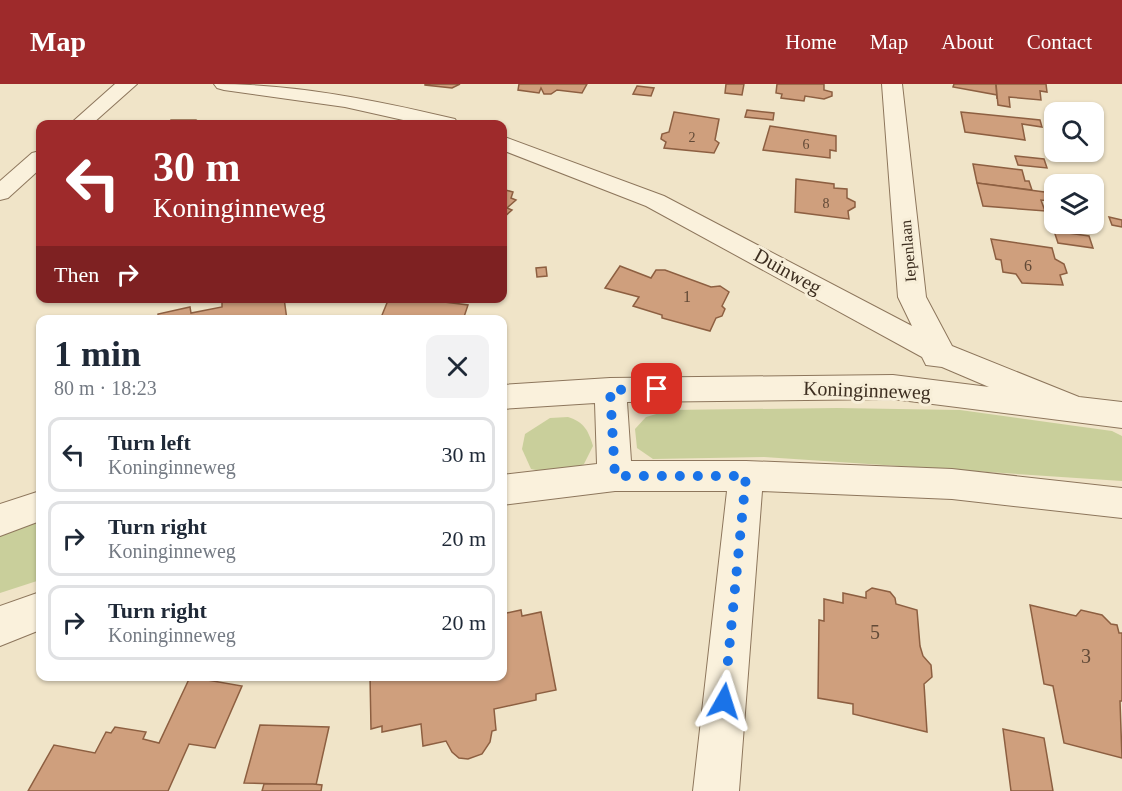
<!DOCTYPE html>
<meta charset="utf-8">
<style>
:root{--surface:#fff;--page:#f2f2f3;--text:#1f2937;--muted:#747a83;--line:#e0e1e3;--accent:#9e2a2b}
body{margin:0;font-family:"Times New Roman",serif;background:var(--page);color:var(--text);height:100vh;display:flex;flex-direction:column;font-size:22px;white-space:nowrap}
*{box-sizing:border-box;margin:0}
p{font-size:20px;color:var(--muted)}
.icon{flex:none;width:33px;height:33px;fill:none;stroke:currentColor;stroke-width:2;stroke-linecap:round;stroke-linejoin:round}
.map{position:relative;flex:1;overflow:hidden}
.details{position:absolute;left:36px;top:231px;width:471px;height:366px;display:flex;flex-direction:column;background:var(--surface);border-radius:12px;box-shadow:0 2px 4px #0004}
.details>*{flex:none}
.hud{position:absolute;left:36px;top:36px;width:471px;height:183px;border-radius:12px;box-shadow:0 2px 4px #0004;background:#9e2a2b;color:#fff;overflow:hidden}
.controls{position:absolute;left:1044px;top:18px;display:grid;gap:12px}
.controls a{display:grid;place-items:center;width:60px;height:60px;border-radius:12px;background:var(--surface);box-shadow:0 2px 4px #0004;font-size:30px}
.pin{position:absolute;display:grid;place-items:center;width:51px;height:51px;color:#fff;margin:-26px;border-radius:12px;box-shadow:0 3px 9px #0006}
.me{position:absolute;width:66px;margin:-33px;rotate:6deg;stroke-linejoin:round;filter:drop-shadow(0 0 4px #0008)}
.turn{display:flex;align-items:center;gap:21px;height:126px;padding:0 18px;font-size:27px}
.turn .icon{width:78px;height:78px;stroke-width:2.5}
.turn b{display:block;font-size:42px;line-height:51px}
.then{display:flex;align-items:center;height:57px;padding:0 18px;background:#0003;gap:12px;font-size:22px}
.round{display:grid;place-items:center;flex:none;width:63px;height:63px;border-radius:12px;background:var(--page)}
.headline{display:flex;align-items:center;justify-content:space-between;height:102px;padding:0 18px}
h1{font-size:36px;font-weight:700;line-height:45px}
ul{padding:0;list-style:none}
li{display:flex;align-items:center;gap:18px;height:75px;margin:0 12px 9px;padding:0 6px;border:3px solid var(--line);border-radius:12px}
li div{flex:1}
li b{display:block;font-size:22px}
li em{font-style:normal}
header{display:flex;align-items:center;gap:36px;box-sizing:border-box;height:84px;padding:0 30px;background:var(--accent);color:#fff}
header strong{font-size:28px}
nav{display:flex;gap:33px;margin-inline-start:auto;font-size:21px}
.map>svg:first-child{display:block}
.green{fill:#c9cf9b}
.building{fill:#cf9f7d;stroke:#8d5f41;stroke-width:1.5}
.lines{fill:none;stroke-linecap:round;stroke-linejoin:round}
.minor-casing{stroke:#8d765c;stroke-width:2}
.minor{fill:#faf1dc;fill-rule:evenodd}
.route{stroke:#1a73e8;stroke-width:10;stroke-dasharray:0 18}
.labels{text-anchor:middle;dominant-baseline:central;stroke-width:6;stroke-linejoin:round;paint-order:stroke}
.far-number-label{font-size:14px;fill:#624a37}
.far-street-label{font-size:16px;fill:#3d2e20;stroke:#f7eed8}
.number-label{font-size:16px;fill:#624a37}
.street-label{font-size:20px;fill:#3d2e20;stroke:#f7eed8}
.near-number-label{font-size:20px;fill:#624a37}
</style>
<header>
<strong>Map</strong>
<nav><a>Home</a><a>Map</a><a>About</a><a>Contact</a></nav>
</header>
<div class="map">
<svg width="1122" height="707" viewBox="0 0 1122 707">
<rect width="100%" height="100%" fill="#f0e4c8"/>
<!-- green -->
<g class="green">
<path d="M 837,324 L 960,326 L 1112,347 L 1122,352 L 1122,397 L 764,373 L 653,375 L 637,364 L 635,345 L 646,333 L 670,326 Z"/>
<path d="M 568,333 C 584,338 588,346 593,362 L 584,380 L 559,391 L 531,385 L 522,365 L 525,350 L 550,334 Z"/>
<path d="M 40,430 L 40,496 L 0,509 L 0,443 Z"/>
</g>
<!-- building -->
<g class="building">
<path d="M 460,0 L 452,4 L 425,1 L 425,0 Z"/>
<path d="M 519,0 L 587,0 L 582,9 L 557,6 L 551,10 L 544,10 L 541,4 L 539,9 L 518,6 Z"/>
<path d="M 726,0 L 744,0 L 742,11 L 725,9 Z"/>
<path d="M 777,0 L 824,0 L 824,6 L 832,8 L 832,12 L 824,15 L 805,12 L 804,17 L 781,14 L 782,10 L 776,9 Z"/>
<path d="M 954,0 L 996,0 L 997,15 L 997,11 L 953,3 Z"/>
<path d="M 996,0 L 1046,0 L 1047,8 L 1040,7 L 1041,16 L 1009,13 L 1010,23 L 998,21 Z"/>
<path d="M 637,2 L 654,4 L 651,12 L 633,10 Z"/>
<path d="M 747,26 L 774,29 L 773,36 L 745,33 Z"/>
<path d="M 674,28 L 719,35 L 715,56 L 719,59 L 714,69 L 664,64 L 666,58 L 661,55 L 662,50 L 669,48 Z"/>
<path d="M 961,28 L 1040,36 L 1042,43 L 1022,40 L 1025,56 L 965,48 Z"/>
<path d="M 171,36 L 196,36 L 201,39 L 167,40 Z"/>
<path d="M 770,42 L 836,52 L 836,67 L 830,66 L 830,74 L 763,66 Z"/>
<path d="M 1015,72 L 1044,75 L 1047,84 L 1018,81 Z"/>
<path d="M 973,80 L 1022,86 L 1025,97 L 1029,97 L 1032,106 L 977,99 Z"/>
<path d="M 796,95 L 834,100 L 834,104 L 847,105 L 847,114 L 855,118 L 855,123 L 848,127 L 849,135 L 795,128 Z"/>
<path d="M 977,99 L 1052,109 L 1053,113 L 1048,112 L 1051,117 L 1041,116 L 1045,127 L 983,122 Z"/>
<path d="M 502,105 L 513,108 L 511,114 L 516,116 L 507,124 L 512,126 L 502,135 Z"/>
<path d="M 1109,133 L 1122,136 L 1122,143 L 1112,141 Z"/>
<path d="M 1054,147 L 1089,152 L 1093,164 L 1058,159 Z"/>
<path d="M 991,155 L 1052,164 L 1055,175 L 1064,180 L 1067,189 L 1060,191 L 1063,201 L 1022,199 L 1016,190 L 1003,188 L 1001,176 L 996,175 Z"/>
<path d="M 620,182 L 651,194 L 656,186 L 665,186 L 711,203 L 720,202 L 729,208 L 722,222 L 725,225 L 722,232 L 716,234 L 710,247 L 662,234 L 662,231 L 633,222 L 639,213 L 605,204 Z"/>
<path d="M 546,183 L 547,192 L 537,193 L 536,184 Z"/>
<path d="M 231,214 L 284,214 L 287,236 L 158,236 L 158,230 L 190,223 L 191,229 L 222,223 L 222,217 Z"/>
<path d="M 389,214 L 438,214 L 437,217 L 468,221 L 463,236 L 380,236 Z"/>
<path d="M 872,504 L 890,508 L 895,514 L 896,520 L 917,526 L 920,562 L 923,572 L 931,581 L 932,593 L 924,600 L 927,648 L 853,630 L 853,620 L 818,614 L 819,536 L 824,537 L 824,515 L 843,519 L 843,509 L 866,514 L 866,508 Z"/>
<path d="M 1030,521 L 1076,532 L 1081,526 L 1102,531 L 1111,540 L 1117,541 L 1119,549 L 1122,549 L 1122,617 L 1120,617 L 1122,674 L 1064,659 L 1053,602 L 1044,600 Z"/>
<path d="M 521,526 L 522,532 L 541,528 L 556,606 L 536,610 L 536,616 L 494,625 L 496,646 L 492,647 L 490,658 L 482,670 L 468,675 L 459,674 L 452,668 L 446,657 L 423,662 L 421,640 L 382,648 L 382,642 L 371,645 L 370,592 L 502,592 L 502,530 Z"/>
<path d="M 190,593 L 242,602 L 215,664 L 189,660 L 168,707 L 28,707 L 54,661 L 95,669 L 106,648 L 111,649 L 115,643 L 146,648 L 143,655 L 159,659 Z"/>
<path d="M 260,641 L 329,643 L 316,701 L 244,699 Z"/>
<path d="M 1003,645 L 1044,654 L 1053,707 L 1011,707 Z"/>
<path d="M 264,700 L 313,700 L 322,701 L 321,707 L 262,707 Z"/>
</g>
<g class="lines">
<defs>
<g id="minor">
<path d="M 115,0 L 137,0 L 92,40 L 70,40 Z"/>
<path d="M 214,0 C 296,0 375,16 455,35 L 458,40 L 421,40 L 345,23 L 224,6 L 217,4 Z"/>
<path d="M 882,0 L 902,0 L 926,213 L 952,262 L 1079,313 L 1122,318 L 1122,344 L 893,315 L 627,318 L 631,377 L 746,377 L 952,385 L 1122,404 L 1122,434 L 952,415 L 762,407 L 739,707 L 693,707 L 727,407 L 615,407 L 502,421 L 502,391 L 597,380 L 595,319 L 502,325 L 502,301 L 610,294 L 893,291 L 989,303 L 942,283 L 926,281 L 922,273 L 646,122 L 502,66 L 502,52 L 664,112 L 912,242 L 898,213 Z"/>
<path d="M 40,67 L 40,85 L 8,114 L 0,116 L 0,97 L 32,69 Z"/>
<path d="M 40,407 L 40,437 L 0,452 L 0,420 Z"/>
<path d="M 40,508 L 40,546 L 0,562 L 0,522 Z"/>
</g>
</defs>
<!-- minor casing -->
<use href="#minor" class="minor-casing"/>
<!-- minor -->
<use href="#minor" class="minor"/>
</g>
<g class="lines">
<!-- route -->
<path class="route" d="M 657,305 L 610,306 L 615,392 L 746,392 L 724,617"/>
</g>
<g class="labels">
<!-- far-number labels -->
<g class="far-number-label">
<text x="692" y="53">2</text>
<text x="806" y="60">6</text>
<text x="826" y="119">8</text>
</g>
<!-- far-street labels -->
<g class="far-street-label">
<text transform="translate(908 167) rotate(-95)">Iepenlaan</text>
</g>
<!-- number labels -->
<g class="number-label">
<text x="1028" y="181">6</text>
<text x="687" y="212">1</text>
</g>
<!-- street labels -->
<g class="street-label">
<text transform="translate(788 187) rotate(29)">Duinweg</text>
<text transform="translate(867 306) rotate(2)">Koninginneweg</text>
</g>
<!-- near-number labels -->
<g class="near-number-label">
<text x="875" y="548">5</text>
<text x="1086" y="572">3</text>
</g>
</g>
</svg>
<div class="controls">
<a><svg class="icon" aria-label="search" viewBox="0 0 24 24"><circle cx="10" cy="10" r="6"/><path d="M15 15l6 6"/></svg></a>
<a><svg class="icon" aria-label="layers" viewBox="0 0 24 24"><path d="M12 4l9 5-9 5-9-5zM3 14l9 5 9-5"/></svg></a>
</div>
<div class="pin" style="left:657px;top:305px;background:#d93025"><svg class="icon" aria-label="arrive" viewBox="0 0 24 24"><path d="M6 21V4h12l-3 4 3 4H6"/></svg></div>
<svg class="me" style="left:724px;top:617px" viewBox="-20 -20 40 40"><path d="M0-17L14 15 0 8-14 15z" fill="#1a73e8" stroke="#fff" stroke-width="4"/></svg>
<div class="hud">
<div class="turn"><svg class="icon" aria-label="left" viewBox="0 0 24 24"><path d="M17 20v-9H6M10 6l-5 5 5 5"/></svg><div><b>30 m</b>Koninginneweg</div></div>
<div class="then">Then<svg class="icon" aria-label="right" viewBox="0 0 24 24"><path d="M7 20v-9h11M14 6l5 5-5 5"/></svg></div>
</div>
<section class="details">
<div class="headline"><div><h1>1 min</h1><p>80 m · 18:23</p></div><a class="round"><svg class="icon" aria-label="close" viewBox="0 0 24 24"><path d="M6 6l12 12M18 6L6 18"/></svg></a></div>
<ul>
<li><svg class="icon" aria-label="left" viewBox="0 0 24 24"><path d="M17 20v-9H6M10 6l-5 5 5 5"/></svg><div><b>Turn left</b><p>Koninginneweg</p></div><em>30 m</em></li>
<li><svg class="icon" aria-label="right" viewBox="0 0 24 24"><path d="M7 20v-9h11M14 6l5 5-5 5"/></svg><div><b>Turn right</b><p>Koninginneweg</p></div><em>20 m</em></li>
<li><svg class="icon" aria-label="right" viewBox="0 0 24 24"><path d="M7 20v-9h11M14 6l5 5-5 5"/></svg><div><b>Turn right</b><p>Koninginneweg</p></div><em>20 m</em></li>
</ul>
</section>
</div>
